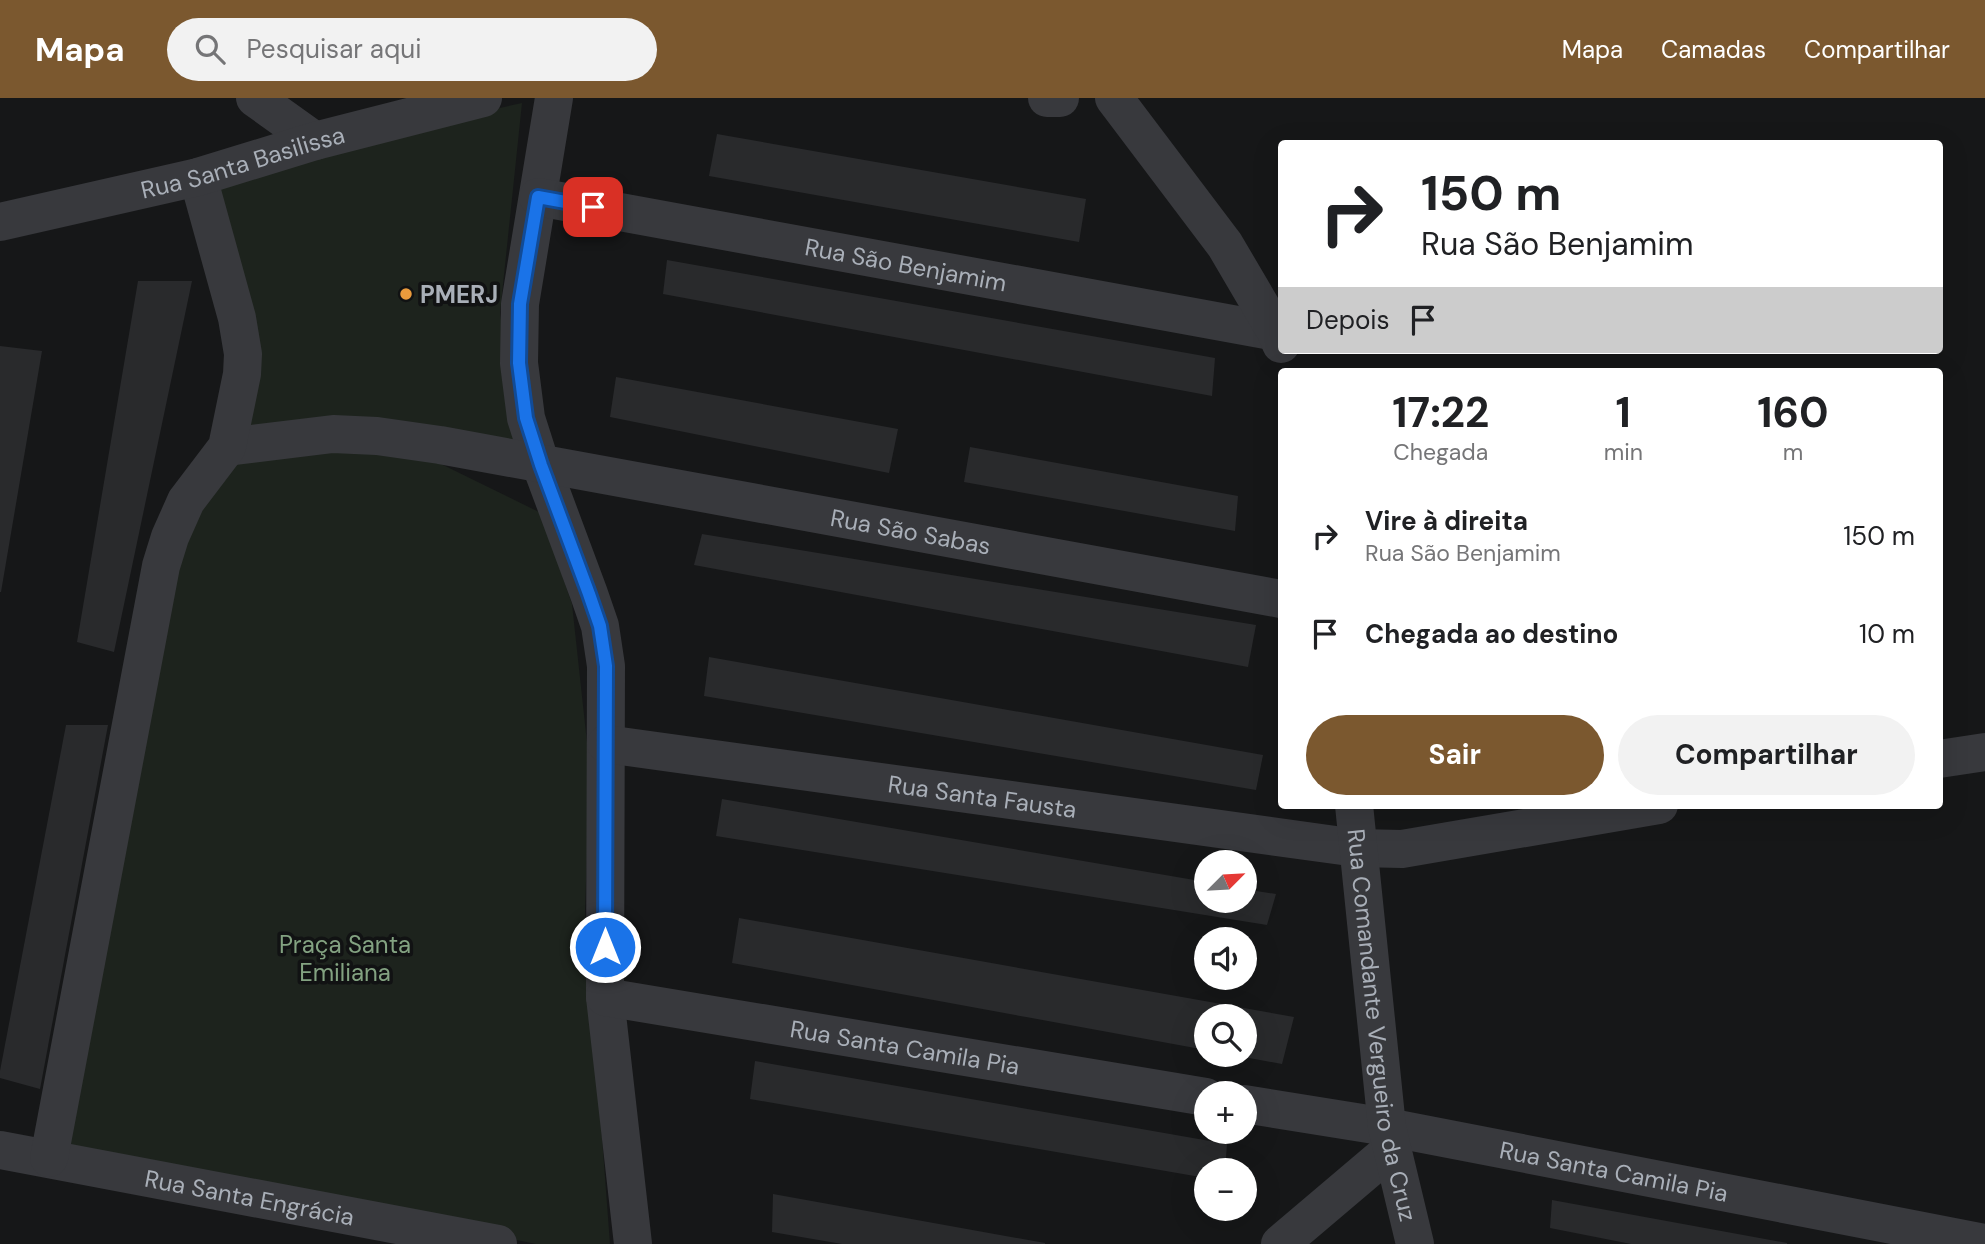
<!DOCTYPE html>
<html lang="pt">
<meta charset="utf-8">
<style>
:root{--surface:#fff;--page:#f2f2f2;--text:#202124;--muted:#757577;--accent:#7b582f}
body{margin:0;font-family:"DM Sans",sans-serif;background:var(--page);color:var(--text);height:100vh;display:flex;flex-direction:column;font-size:26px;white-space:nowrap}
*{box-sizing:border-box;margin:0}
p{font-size:23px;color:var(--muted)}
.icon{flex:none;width:38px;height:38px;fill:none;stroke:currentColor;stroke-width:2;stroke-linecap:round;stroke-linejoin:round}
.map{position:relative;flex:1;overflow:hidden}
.sheet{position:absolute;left:1278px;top:270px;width:665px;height:441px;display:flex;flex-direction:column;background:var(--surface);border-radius:7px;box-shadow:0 7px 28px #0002}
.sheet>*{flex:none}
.guide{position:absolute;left:1278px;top:42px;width:665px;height:214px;border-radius:7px;box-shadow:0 7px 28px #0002;background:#fff;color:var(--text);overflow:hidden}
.needle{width:46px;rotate:66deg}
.tools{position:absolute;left:1194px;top:752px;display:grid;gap:14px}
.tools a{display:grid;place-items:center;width:63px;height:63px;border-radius:50%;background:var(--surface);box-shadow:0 7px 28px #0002;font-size:35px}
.pin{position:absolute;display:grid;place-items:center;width:60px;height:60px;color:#fff;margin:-30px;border-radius:14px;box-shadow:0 4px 10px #0006}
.me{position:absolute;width:77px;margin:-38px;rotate:0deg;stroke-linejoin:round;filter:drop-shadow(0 0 5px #0008)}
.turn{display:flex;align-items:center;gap:24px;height:147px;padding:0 28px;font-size:32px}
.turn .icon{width:91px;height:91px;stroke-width:2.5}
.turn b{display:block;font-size:49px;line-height:60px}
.then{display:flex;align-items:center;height:66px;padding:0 28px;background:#0003;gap:14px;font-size:26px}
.eta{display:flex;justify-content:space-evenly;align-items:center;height:119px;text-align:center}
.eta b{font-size:42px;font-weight:700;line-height:49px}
.primary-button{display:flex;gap:14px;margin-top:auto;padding:14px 28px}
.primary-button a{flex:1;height:80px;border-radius:42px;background:var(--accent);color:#fff;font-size:28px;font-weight:700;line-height:80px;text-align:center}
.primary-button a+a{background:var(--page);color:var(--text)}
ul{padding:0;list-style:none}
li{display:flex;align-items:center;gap:21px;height:98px;padding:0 28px}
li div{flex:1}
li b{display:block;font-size:26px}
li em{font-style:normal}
header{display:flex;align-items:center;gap:42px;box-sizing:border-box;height:98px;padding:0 35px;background:var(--accent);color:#fff}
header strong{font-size:33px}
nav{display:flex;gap:38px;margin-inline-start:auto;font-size:24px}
.search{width:490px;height:63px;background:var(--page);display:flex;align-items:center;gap:18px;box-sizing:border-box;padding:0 24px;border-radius:38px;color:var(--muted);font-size:26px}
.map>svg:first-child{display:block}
.green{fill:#1d231d}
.building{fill:#292a2c}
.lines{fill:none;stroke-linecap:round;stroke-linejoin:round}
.minor{stroke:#38393d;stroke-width:38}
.tertiary{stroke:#38393d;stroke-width:38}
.route-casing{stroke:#114b97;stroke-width:18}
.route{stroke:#1a73e8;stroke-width:12}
.poi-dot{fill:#ea9b3c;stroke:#111213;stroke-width:2.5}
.labels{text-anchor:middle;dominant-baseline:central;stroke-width:7;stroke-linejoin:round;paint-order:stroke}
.street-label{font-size:24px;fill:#a9afb8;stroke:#111213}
.poi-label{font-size:24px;font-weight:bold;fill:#a9afb8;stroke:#111213;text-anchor:start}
.park-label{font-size:24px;fill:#83a281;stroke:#111213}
</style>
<header>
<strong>Mapa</strong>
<div class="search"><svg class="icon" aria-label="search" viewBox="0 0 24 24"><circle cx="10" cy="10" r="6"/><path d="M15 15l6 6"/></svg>Pesquisar aqui</div>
<nav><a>Mapa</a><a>Camadas</a><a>Compartilhar</a></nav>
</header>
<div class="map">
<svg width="1985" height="1146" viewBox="0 0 1985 1146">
<rect width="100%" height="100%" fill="#161718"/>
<!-- green -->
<g class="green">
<path d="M 522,5 L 500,215 L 519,347 L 233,336 L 257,245 L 201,83 L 387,35 Z"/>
<path d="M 333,348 L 439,365 L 541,415 L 572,506 L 590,672 L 585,812 L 610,1146 L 536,1146 L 64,1047 L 181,428 L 233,360 Z"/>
</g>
<!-- building -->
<g class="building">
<path d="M 717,36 L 1086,101 L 1079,144 L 709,78 Z"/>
<path d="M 667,162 L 1215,260 L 1212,298 L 663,196 Z"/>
<path d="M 138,183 L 192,183 L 114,554 L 77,544 Z"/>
<path d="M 0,248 L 42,253 L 1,494 L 0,494 Z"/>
<path d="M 616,279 L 898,331 L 889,375 L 610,319 Z"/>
<path d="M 970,349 L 1238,398 L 1235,433 L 964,384 Z"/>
<path d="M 702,436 L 1256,527 L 1248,569 L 694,467 Z"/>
<path d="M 709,559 L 1263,657 L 1256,692 L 704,598 Z"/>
<path d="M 66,627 L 108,627 L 40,991 L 0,980 L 0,973 Z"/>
<path d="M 722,701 L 1206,784 L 1206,803 L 1244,803 L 1244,791 L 1276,796 L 1267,827 L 716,738 Z"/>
<path d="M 739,820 L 1294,919 L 1282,966 L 1244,959 L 1244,919 L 1206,919 L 1206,952 L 732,865 Z"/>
<path d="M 755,963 L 1227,1046 L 1225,1073 L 1206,1073 L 1206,1080 L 750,1001 Z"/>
<path d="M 773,1096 L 1045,1145 L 1045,1146 L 842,1146 L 772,1134 Z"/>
<path d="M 1552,1102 L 1787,1145 L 1787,1146 L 1631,1146 L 1550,1130 Z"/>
</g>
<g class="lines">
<!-- minor -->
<g class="minor">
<path d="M 255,0 L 315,43"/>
<path d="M 554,0 L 520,206 L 519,265 L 526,320 L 541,367 L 589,496 L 600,528 L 606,568 L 605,899 L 633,1146"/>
<path id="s1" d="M 538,99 L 1276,234"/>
<path id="s2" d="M 227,349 L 333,336 L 377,338 L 440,347 L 1281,501"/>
<path id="s3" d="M 606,646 L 1357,750 L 1402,751 L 1659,707"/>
<path d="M 1939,661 L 1985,654"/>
<path id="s4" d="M 605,899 L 1206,999"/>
<path id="s5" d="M 1244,1006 L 1387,1029 L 1985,1145"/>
<path id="s6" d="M 0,1052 L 498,1146"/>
<path d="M 49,1060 L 161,468 L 170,439 L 186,403 L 227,349 L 242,276 L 243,256 L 237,220 L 198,79"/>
<path d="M 1280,1146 L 1392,1051"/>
</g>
<!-- tertiary -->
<g class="tertiary">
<path d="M 1047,0 L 1060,0"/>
<path d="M 1114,0 L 1225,147 L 1276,234 L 1281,246"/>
<path id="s7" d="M 0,124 L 198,79 L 315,43 L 483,0"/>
<path id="s8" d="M 1354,707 L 1387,1029 L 1415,1146"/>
</g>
</g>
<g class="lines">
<defs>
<path id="route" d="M 593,109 L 538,99 L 520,206 L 519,265 L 526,320 L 541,367 L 589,496 L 600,528 L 606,568 L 605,849"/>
</defs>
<!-- route casing -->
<use href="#route" class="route-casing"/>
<!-- route -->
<use href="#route" class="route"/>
</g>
<!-- markers -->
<circle class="poi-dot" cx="406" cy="196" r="7"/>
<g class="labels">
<!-- street labels -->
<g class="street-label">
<text stroke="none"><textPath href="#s7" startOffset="250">Rua Santa Basilissa</textPath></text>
<text stroke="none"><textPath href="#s1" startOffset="374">Rua São Benjamim</textPath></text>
<text stroke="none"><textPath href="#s2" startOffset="693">Rua São Sabas</textPath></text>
<text stroke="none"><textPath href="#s3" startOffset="380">Rua Santa Fausta</textPath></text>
<text stroke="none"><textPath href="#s8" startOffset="222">Rua Comandante Vergueiro da Cruz</textPath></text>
<text stroke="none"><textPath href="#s4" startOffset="304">Rua Santa Camila Pia</textPath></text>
<text stroke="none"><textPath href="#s5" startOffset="376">Rua Santa Camila Pia</textPath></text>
<text stroke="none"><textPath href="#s6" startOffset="254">Rua Santa Engrácia</textPath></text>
</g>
<!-- poi labels -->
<g class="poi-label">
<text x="420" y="196">PMERJ</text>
</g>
<!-- park labels -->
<g class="park-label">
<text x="345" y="846">Praça Santa<tspan x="345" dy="28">Emiliana</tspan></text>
</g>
</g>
</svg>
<div class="tools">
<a><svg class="needle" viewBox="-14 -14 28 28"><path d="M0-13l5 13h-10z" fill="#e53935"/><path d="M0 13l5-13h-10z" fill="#757577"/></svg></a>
<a><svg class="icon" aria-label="sound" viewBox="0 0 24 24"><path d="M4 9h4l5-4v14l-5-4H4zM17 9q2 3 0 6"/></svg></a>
<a><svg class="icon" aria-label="search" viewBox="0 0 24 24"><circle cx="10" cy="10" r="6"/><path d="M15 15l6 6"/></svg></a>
<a>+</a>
<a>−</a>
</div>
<div class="pin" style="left:593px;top:109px;background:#d93025"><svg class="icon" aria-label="arrive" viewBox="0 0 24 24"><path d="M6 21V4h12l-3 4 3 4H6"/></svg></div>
<svg class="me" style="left:605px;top:849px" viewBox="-20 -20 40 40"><circle r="17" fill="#1a73e8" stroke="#fff" stroke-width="3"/><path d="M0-11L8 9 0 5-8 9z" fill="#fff"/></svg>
<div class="guide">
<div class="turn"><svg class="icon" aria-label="right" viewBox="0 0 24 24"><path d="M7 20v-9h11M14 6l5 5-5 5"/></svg><div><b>150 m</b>Rua São Benjamim</div></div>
<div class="then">Depois<svg class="icon" aria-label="arrive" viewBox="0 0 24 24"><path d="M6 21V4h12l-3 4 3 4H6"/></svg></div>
</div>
<section class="sheet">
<div class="eta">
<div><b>17:22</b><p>Chegada</p></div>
<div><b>1</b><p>min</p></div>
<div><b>160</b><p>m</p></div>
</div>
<ul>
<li><svg class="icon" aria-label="right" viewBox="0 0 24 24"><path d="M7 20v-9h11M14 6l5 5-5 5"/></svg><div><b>Vire à direita</b><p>Rua São Benjamim</p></div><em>150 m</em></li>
<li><svg class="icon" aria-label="arrive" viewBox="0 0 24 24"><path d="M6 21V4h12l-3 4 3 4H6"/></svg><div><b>Chegada ao destino</b></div><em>10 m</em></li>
</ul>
<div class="primary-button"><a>Sair</a><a>Compartilhar</a></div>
</section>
</div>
